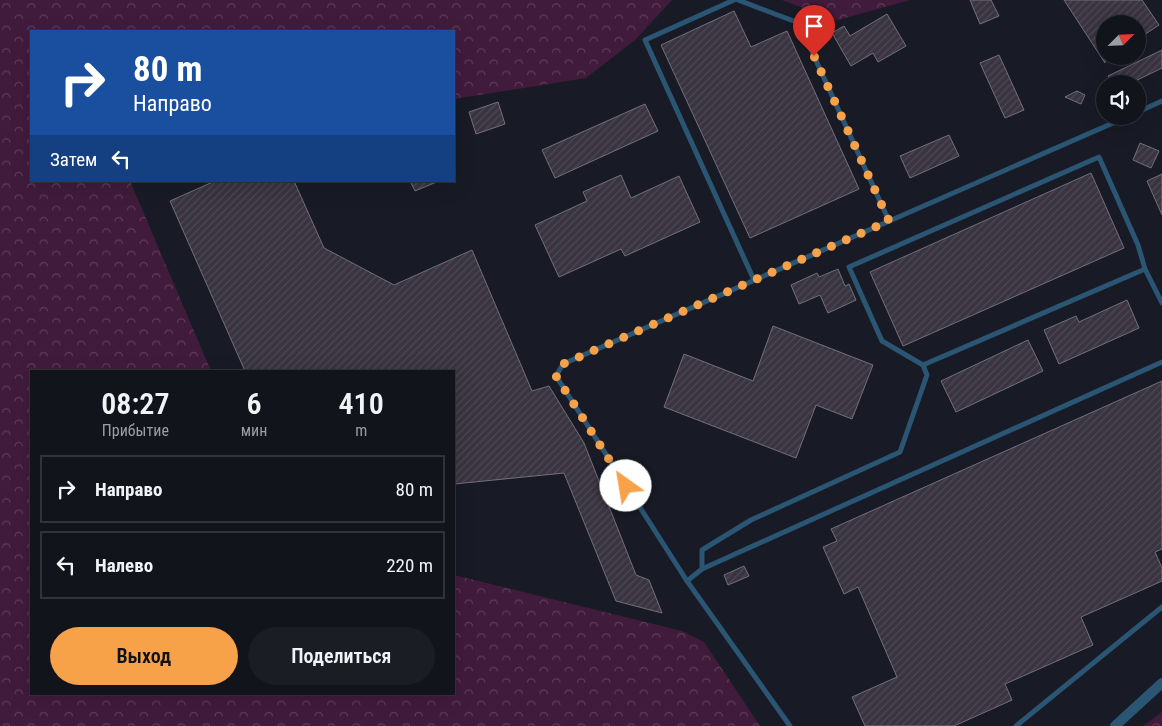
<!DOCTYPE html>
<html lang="ru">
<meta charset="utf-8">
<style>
:root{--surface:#12141c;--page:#1b1d25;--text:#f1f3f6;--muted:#9c9ea3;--line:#31333b;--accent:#f7a149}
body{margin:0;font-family:"Roboto Condensed",sans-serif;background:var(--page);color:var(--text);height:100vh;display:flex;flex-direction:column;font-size:19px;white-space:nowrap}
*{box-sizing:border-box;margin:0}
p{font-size:16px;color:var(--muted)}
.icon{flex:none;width:28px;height:28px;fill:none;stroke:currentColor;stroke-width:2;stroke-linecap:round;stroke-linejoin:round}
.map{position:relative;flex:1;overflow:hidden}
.sheet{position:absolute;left:30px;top:370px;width:425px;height:325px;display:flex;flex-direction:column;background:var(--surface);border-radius:0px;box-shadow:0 5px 20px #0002,0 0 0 1px var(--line)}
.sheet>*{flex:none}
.banner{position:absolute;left:30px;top:30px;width:425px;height:152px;border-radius:0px;box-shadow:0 5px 20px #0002,0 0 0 1px var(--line);background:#1a4fa0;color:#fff;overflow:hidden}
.needle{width:32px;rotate:66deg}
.controls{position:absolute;left:1096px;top:15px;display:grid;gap:10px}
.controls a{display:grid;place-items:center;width:50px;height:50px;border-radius:50%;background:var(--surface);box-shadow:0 5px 20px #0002,0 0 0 1px var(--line);font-size:25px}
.pin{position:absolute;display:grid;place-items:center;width:42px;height:42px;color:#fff;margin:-51px -21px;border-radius:50% 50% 50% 0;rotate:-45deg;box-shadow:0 0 5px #0007}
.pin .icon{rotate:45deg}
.me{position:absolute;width:55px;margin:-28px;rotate:328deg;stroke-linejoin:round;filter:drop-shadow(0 0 4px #0008)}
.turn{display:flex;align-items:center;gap:18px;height:105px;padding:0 20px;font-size:22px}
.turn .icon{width:65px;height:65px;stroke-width:2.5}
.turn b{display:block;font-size:35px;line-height:42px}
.then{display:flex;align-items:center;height:48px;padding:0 20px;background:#0003;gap:10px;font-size:19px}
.eta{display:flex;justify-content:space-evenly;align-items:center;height:85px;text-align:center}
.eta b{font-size:30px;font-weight:600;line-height:35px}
.cta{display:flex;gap:10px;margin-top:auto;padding:10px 20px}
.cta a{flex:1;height:58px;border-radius:30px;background:var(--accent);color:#111;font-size:20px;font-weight:600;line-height:58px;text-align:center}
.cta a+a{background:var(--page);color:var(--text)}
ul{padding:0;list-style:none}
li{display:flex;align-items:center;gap:15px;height:68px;margin:0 10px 8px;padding:0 10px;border:2px solid var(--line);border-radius:0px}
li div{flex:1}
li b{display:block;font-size:19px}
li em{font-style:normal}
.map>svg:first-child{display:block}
.forest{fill:url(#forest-crowns)}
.building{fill:url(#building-hatch);stroke:#746f7c}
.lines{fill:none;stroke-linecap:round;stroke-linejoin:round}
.service{stroke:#2a5573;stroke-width:5}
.minor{stroke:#2a5573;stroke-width:10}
.route{stroke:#f7a149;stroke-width:9;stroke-dasharray:0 16.2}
</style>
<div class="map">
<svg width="1162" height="726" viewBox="0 0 1162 726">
<defs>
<pattern id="forest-crowns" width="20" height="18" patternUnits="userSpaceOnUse" patternTransform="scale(1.25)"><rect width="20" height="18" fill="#411b3c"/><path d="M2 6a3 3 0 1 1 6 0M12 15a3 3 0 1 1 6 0" fill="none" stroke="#5d3d59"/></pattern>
<pattern id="building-hatch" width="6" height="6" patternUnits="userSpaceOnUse" patternTransform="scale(1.25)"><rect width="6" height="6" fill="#393440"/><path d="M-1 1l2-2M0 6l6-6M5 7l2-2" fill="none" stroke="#4c4853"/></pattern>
</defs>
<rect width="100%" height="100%" fill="#181b26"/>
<!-- forest -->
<g class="forest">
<path d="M 0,0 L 672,0 L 635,40 L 586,78 L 454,99 L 454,31 L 31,31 L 31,181 L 130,181 L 211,371 L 31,371 L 31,694 L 454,694 L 454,575 L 682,631 L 704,642 L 760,726 L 0,726 Z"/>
<path d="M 782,0 L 910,0 L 820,25 L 814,12 Z"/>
<path d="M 1162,712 L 1162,726 L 1143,726 Z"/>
</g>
<!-- building -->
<g class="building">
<path d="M 970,0 L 991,0 L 999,16 L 980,24 Z"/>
<path d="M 1064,0 L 1142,0 L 1159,25 L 1138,39 L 1138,24 L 1105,24 L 1105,63 Z"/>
<path d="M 734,11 L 751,47 L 787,31 L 859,189 L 750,238 L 661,45 Z"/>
<path d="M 887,14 L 906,46 L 878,62 L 873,53 L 851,66 L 832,33 L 844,26 L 850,36 Z"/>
<path d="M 1162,50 L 1162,68 L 1129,84 L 1112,84 L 1108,76 Z"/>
<path d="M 999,55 L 1024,110 L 1005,118 L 980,63 Z"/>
<path d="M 1077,91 L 1085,95 L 1081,104 L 1065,97 Z"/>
<path d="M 498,102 L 505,124 L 476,134 L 469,112 Z"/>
<path d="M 645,104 L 658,131 L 555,178 L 542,150 Z"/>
<path d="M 949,135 L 959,156 L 910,178 L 900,156 Z"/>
<path d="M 1140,143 L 1159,151 L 1151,168 L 1133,160 Z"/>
<path d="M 1091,173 L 1124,248 L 903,346 L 870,272 Z"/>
<path d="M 1162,174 L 1162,215 L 1147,181 Z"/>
<path d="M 621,175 L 631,198 L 679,176 L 700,222 L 625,256 L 621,249 L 559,277 L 535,225 L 587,201 L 583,192 Z"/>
<path d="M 215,181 L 294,181 L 324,248 L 394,285 L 472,250 L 532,391 L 549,386 L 584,443 L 636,575 L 649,580 L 662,613 L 616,601 L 564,473 L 454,484 L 454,371 L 245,371 L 170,201 Z"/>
<path d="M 410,181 L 439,181 L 415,191 Z"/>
<path d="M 838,269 L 845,286 L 849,284 L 856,300 L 828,313 L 820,295 L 799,304 L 791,285 L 817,273 L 819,277 Z"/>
<path d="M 1127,300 L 1139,328 L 1059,364 L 1044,330 L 1076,316 L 1079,322 Z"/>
<path d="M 773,326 L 873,365 L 852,419 L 816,405 L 796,458 L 664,407 L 684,354 L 753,381 Z"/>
<path d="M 1028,340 L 1043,371 L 956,412 L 941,381 Z"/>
<path d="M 1162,381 L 1162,549 L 1155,552 L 1162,568 L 1162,581 L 1081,617 L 1093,645 L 1005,684 L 1012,700 L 954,726 L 865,726 L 852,697 L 897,677 L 858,587 L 844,594 L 823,547 L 837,541 L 831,529 Z"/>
<path d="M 744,566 L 749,576 L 728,585 L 724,575 Z"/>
</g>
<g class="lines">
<!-- service -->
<g class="service">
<path d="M 734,0 L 645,40 L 754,280"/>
<path d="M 738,0 L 799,23 L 889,221"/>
<path d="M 1138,112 L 1162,101"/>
<path d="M 923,365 L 1145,269"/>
<path d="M 702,569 L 702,550 L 751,520 L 900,452 L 927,375 L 923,365 L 882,341 L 849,267 L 1099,157 L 1138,245 L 1145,269 L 1162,303"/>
<path d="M 687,581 L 556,376 L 563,364 L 1129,116"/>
<path d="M 790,726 L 687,581 L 702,569 L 1162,362"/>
<path d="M 1016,726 L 1162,607"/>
</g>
<!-- minor -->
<path class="minor" d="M 1115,726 L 1162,683"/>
</g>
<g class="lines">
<!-- route -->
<path class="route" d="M 626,486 L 556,376 L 563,364 L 889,221 L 814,56"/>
</g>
</svg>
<div class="controls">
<a><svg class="needle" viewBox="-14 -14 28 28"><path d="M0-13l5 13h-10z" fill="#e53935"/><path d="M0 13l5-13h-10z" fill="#9c9ea3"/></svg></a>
<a><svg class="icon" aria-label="sound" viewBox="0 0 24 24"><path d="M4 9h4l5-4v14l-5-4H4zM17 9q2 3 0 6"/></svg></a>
</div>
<div class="pin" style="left:814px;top:56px;background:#d93025"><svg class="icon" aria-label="arrive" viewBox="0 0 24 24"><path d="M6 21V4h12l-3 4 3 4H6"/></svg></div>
<svg class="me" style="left:626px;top:486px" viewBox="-20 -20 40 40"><circle r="19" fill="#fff"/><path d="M0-13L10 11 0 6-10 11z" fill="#f7a149"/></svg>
<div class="banner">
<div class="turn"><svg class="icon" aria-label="right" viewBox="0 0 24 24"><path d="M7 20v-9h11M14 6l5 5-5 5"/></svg><div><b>80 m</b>Направо</div></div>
<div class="then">Затем<svg class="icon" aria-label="left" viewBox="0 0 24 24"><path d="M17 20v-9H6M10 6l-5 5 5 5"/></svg></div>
</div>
<section class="sheet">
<div class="eta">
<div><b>08:27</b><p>Прибытие</p></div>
<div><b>6</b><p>мин</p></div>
<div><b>410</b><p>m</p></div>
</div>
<ul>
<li><svg class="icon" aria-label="right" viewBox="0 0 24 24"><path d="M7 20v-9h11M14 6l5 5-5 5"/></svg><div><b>Направо</b></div><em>80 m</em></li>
<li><svg class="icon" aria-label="left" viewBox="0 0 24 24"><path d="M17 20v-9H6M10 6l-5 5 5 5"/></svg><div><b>Налево</b></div><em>220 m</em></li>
</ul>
<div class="cta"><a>Выход</a><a>Поделиться</a></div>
</section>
</div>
